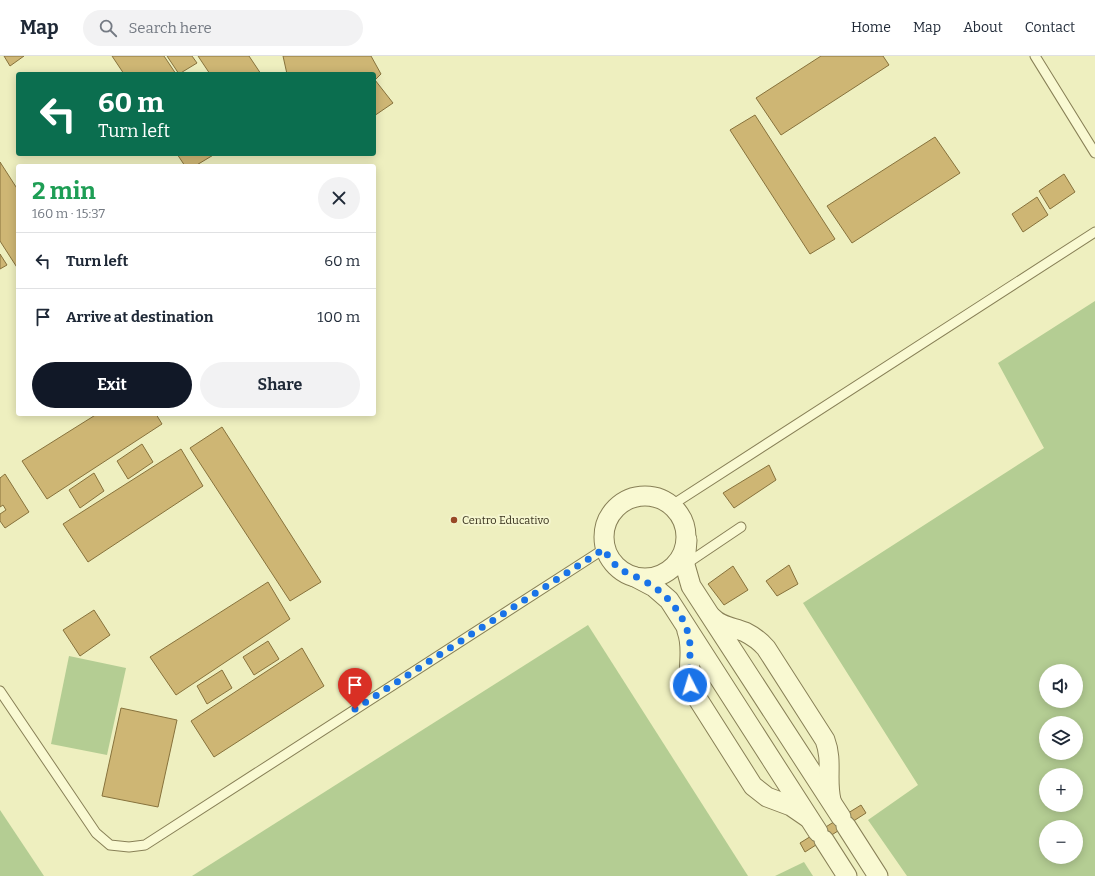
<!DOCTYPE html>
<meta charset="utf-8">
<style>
:root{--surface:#fff;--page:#f2f2f3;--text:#1f2937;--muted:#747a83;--line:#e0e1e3;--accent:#111827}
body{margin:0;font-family:Bitter,serif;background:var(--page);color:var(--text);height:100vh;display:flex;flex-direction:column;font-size:15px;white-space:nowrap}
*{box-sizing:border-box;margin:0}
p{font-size:13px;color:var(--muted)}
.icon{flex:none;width:22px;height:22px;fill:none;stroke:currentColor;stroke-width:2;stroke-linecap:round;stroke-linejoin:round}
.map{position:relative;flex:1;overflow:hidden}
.side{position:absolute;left:16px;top:108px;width:360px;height:252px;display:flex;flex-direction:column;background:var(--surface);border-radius:4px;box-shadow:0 2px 10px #0003}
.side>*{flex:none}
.hud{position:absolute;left:16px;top:16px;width:360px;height:84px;border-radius:4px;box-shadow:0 2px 10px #0003;background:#0b6e4f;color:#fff;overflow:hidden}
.buttons{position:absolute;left:1039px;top:608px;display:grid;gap:8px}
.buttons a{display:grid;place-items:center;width:44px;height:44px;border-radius:50%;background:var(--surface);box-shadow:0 2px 10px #0003;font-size:20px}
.pin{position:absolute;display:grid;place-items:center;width:34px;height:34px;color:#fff;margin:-41px -17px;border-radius:50% 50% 50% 0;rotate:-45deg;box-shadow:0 0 4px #0007}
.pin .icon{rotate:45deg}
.me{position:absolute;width:44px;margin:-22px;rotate:355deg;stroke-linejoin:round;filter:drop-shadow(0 0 3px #0008)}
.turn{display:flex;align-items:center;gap:14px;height:84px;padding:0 16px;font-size:18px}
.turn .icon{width:52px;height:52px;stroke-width:2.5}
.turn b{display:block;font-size:28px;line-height:34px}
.round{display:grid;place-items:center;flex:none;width:42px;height:42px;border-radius:21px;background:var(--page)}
.head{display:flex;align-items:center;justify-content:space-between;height:68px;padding:0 16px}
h1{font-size:24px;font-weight:700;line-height:30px;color:#1e9e55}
.button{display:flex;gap:8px;margin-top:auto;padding:8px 16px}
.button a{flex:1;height:46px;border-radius:24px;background:var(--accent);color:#fff;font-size:16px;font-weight:700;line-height:46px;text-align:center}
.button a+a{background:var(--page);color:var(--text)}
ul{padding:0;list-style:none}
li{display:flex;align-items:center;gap:12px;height:56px;padding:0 16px;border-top:1px solid var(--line)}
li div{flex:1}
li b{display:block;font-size:15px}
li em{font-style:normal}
header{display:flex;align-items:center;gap:24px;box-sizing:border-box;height:56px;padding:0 20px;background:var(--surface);border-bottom:1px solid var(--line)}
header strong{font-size:19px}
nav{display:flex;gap:22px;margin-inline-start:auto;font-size:14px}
.search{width:280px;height:36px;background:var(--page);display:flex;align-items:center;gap:10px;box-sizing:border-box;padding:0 14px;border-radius:22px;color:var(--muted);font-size:15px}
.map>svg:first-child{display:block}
.green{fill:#b4cd93;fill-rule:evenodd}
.building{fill:#ceb674;stroke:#87723c}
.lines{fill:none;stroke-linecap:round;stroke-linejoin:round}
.lane-casing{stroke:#888057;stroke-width:11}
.street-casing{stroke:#888057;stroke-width:21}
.lane{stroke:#f9f9d2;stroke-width:9}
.street{stroke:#f9f9d2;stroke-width:19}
.route{stroke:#1a73e8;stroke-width:7;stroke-dasharray:0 12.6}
.poi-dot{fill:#984926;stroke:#f5f6cf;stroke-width:1.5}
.labels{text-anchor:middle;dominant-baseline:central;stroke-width:4;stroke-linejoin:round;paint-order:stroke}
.poi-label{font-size:11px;fill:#37311c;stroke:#f5f6cf;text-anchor:start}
</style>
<header>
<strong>Map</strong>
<div class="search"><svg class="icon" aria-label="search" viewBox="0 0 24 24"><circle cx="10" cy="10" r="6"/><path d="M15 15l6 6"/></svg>Search here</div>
<nav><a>Home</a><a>Map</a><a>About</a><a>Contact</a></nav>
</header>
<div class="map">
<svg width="1095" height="820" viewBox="0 0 1095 820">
<rect width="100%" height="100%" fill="#eeefbf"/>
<!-- green -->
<g class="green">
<path d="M 1095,245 L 1095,820 L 907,820 L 868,764 L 918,729 L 803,547 L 1044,392 L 998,307 ZM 1046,615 L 1076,615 L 1076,645 L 1046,645 ZM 1046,667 L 1076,667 L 1076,697 L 1046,697 ZM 1046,719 L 1076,719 L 1076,749 L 1046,749 ZM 1046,771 L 1076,771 L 1076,801 L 1046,801 Z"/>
<path d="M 588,569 L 748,820 L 192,820 Z"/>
<path d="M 69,600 L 126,612 L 107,699 L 51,688 Z"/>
<path d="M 0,754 L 44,820 L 0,820 Z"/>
<path d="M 804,806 L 813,820 L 775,820 Z"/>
</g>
<!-- building -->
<g class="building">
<path d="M 4,0 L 24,0 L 10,10 Z"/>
<path d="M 112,0 L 164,0 L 176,18 L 124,18 Z"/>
<path d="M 167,0 L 192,0 L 197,7 L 179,18 Z"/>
<path d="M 198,0 L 249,0 L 261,18 L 210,18 Z"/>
<path d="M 283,0 L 371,0 L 381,18 L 374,25 L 374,18 L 287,18 Z"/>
<path d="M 821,0 L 883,0 L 889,9 L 781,79 L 756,42 Z"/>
<path d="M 375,24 L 393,47 L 374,60 L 374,25 Z"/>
<path d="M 755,59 L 835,183 L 810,198 L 730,74 Z"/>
<path d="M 935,81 L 960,117 L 852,187 L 827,150 Z"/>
<path d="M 177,98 L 215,98 L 195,110 L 185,110 Z"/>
<path d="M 0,106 L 18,134 L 18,213 L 0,185 Z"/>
<path d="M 1064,118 L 1075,136 L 1050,153 L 1039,135 Z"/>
<path d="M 1037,141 L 1048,159 L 1023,176 L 1012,158 Z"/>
<path d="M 0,198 L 7,209 L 0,213 Z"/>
<path d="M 97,358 L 156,358 L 162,368 L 47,443 L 22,405 Z"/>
<path d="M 222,371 L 321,526 L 290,545 L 190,392 Z"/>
<path d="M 142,388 L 153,406 L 128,423 L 117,405 Z"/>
<path d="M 181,393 L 203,430 L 88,506 L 63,468 Z"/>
<path d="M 769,409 L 776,424 L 734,452 L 723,437 Z"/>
<path d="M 94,417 L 104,435 L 80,452 L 69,434 Z"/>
<path d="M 5,418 L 29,456 L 5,472 L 0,465 L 0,458 L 6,454 L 3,449 L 0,451 L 0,422 Z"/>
<path d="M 789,509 L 798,528 L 777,540 L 766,525 Z"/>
<path d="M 733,510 L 748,534 L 724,549 L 708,528 Z"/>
<path d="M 268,526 L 290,563 L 176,639 L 150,601 Z"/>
<path d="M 94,554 L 110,579 L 80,600 L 63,574 Z"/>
<path d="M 268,585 L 279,603 L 254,619 L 243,601 Z"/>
<path d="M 302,592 L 324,630 L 214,701 L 191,665 Z"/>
<path d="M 222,614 L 232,632 L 207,648 L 197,630 Z"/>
<path d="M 121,652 L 177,664 L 158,751 L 102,740 Z"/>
<path d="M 861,749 L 866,757 L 805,796 L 800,787 Z"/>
</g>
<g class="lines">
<defs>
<g id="lane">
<path d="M 1035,0 L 1095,97"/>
<path d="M 672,449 L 1095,176"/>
<path d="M 686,508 L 741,471"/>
<path d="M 0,635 L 96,777 L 110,789 L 129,791 L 145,789 L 604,493"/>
</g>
<g id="street">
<circle cx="645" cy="481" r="41"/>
<path d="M 687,484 L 685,509 L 691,530 L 841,761"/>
<path d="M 635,521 L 654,531 L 669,544 L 818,776"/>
<path d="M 712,561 C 721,571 733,571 745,576 C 753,580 760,585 766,592 L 825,684 C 833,705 826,723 831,744"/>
<path d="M 687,575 C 695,596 684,614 694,637 L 753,730 L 767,741 L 791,750 L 807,761"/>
<path d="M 846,770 L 878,820"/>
<path d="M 824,784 L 847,820"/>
</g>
</defs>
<!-- lane casing -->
<use href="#lane" class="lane-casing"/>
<!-- street casing -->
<use href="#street" class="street-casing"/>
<!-- lane -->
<use href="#lane" class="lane"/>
<!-- street -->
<use href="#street" class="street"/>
</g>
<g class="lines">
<!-- route -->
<path class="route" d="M 355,653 L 604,493 C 617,517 625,514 646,526 C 665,536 682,556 688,577 C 693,594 687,612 690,629"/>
</g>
<!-- markers -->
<circle class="poi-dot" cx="454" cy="464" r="4"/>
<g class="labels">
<!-- poi labels -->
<g class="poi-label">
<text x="462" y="464">Centro Educativo</text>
</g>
</g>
</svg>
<div class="buttons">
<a><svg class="icon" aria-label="sound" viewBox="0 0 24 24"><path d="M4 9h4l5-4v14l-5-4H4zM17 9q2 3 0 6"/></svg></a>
<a><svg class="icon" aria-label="layers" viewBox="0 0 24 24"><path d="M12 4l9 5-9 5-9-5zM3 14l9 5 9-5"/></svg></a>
<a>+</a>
<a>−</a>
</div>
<div class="pin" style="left:355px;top:653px;background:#d93025"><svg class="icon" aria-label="arrive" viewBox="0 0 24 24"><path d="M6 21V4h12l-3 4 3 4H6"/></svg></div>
<svg class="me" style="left:690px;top:629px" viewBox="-20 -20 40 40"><circle r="17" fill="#1a73e8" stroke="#fff" stroke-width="3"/><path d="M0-11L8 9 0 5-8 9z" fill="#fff"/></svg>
<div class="hud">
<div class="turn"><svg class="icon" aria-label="left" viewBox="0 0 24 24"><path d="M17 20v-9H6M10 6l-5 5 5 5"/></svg><div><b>60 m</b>Turn left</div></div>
</div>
<section class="side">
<div class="head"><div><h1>2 min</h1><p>160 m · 15:37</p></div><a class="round"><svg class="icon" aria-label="close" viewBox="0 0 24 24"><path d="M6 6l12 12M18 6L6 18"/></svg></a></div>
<ul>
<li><svg class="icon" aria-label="left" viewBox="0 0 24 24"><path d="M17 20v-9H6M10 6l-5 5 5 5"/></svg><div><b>Turn left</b></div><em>60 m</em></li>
<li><svg class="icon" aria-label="arrive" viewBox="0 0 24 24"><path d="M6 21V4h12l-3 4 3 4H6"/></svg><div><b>Arrive at destination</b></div><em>100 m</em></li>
</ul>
<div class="button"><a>Exit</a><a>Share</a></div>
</section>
</div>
